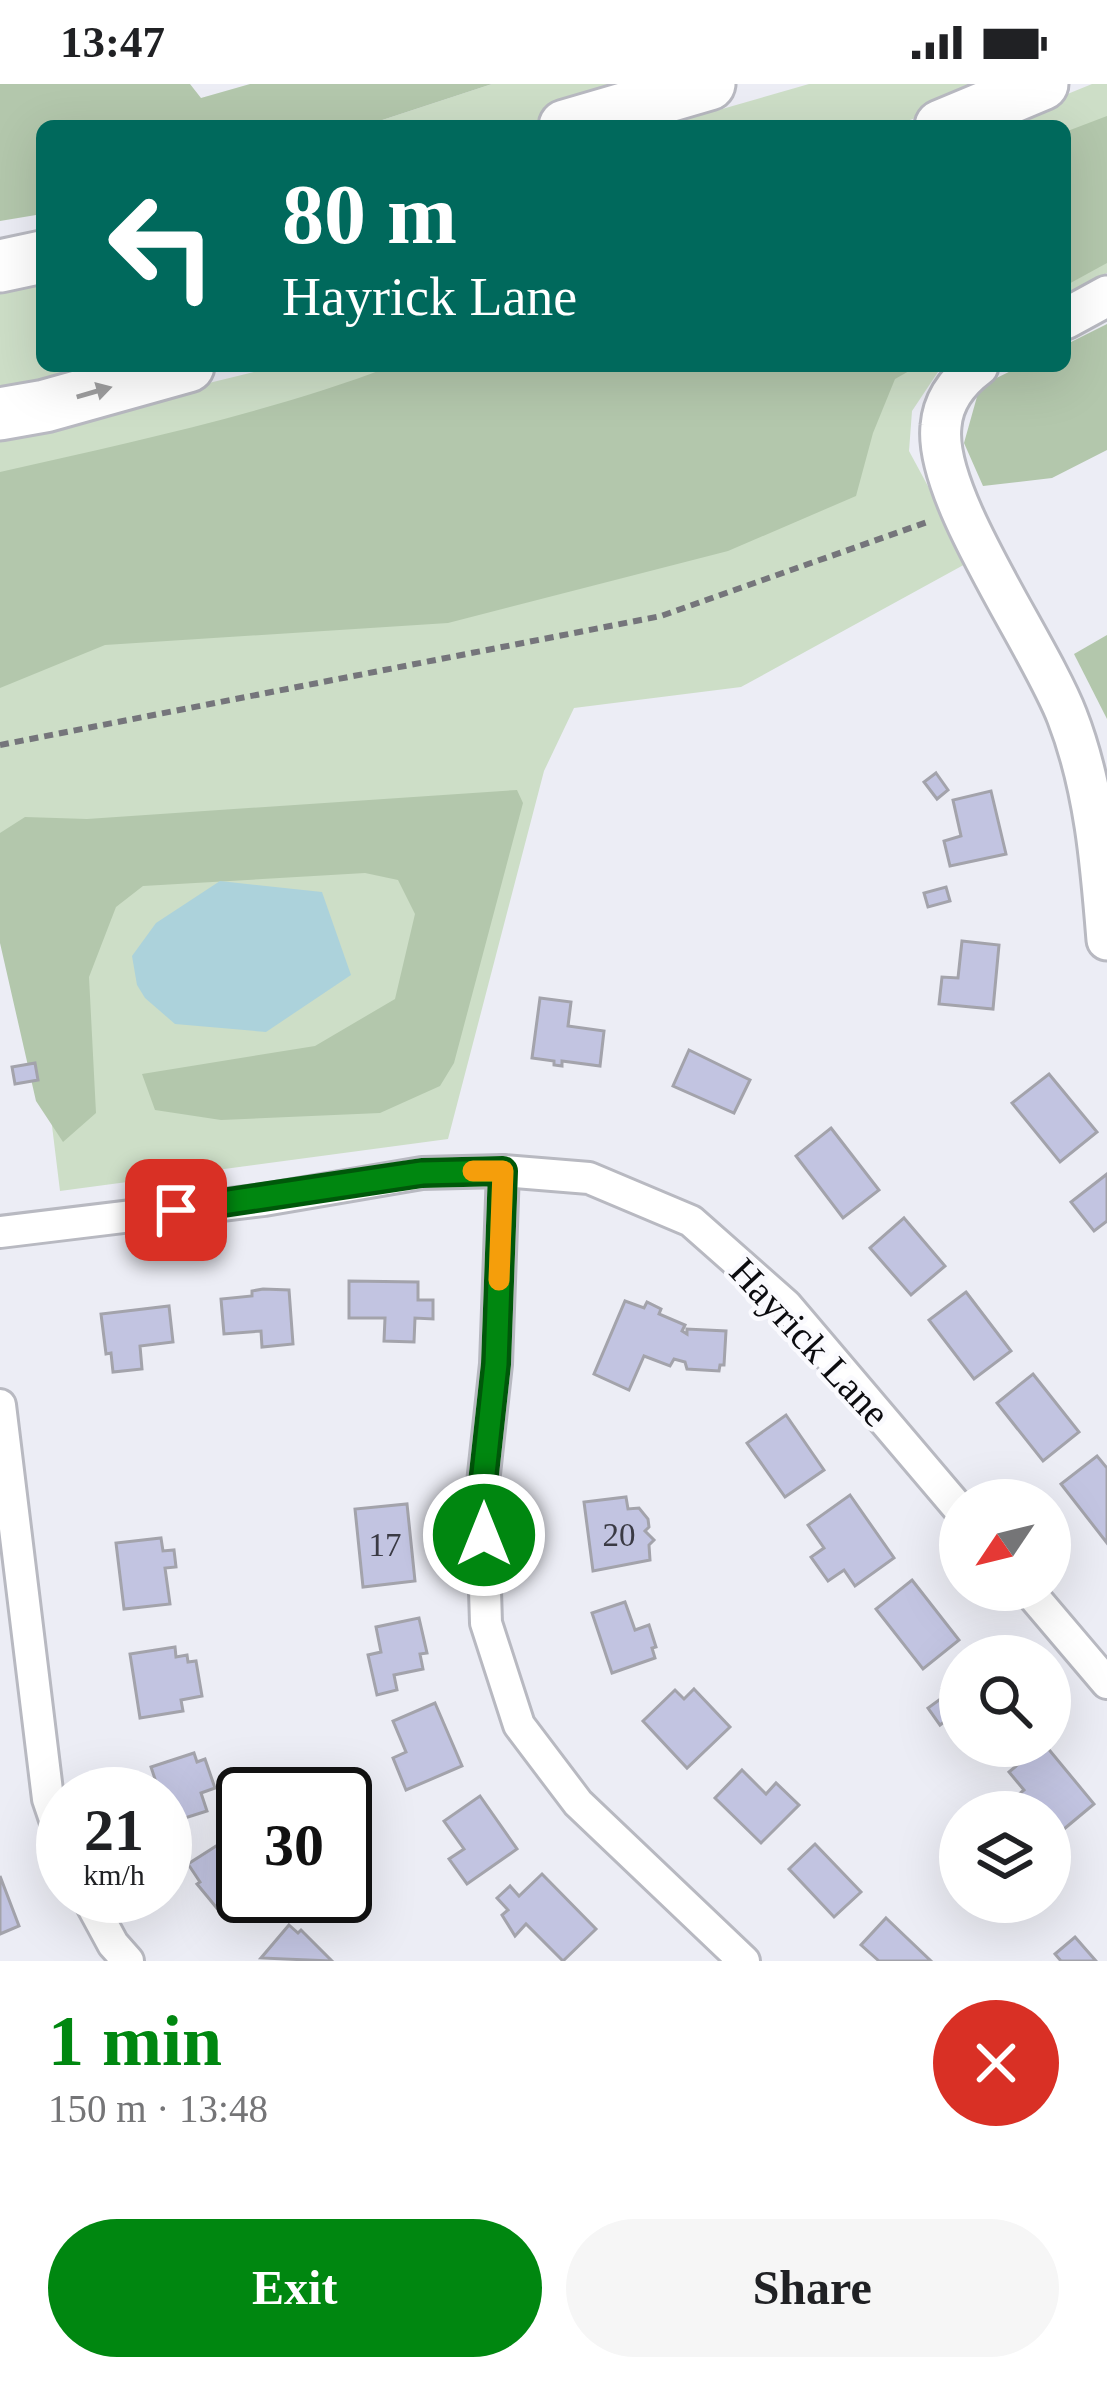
<!DOCTYPE html>
<meta charset="utf-8">
<style>
:root{--surface:#fff;--page:#f6f6f6;--text:#202124;--muted:#757577;--accent:#008710}
body{margin:0;font-family:Georgia,serif;background:var(--page);color:var(--text);height:100vh;display:flex;flex-direction:column;font-size:45px;white-space:nowrap}
*{box-sizing:border-box;margin:0}
p{font-size:39px;color:var(--muted)}
.icon{flex:none;width:66px;height:66px;fill:none;stroke:currentColor;stroke-width:2;stroke-linecap:round;stroke-linejoin:round}
.map{position:relative;height:1877px;overflow:hidden}
.panel{display:flex;flex-direction:column;background:var(--surface);flex:1}
.panel>*{flex:none}
.banner{position:absolute;left:36px;top:36px;width:1035px;height:252px;border-radius:18px;box-shadow:0 12px 48px #0002;background:#00695c;color:#fff;overflow:hidden}
.needle{width:78px;rotate:235deg}
.fabs{position:absolute;left:939px;top:1395px;display:grid;gap:24px}
.fabs a{display:grid;place-items:center;width:132px;height:132px;border-radius:50%;background:var(--surface);box-shadow:0 12px 48px #0002;font-size:60px}
.speed{position:absolute;left:36px;top:1683px;display:flex;gap:24px;font-size:60px;font-weight:700;text-align:center}
.speed>*{display:grid;place-content:center;width:156px;height:156px;border-radius:50%;background:var(--surface);box-shadow:0 12px 48px #0002;line-height:1}
.speed small{font-size:30px;font-weight:400}
.speed .limit{border:6px solid #111;border-radius:18px;background:#fff;color:#111}
.pin{position:absolute;display:grid;place-items:center;width:102px;height:102px;color:#fff;margin:-51px;border-radius:24px;box-shadow:0 6px 18px #0006}
.me{position:absolute;width:132px;margin:-66px;rotate:0deg;stroke-linejoin:round;filter:drop-shadow(0 0 9px #0008)}
.turn{display:flex;align-items:center;gap:42px;height:252px;padding:0 48px;font-size:54px}
.turn .icon{width:156px;height:156px;stroke-width:2.5}
.turn b{display:block;font-size:84px;line-height:102px}
.round{display:grid;place-items:center;flex:none;width:126px;height:126px;border-radius:63px;background:var(--page)}
.head{display:flex;align-items:center;justify-content:space-between;height:204px;padding:0 48px}
h1{font-size:72px;font-weight:700;line-height:90px;color:var(--accent)}
.primary-button{display:flex;gap:24px;margin-top:auto;padding:24px 48px}
.primary-button a{flex:1;height:138px;border-radius:72px;background:var(--accent);color:#fff;font-size:48px;font-weight:700;line-height:138px;text-align:center}
.primary-button a+a{background:var(--page);color:var(--text)}
.status{display:flex;justify-content:space-between;align-items:center;height:84px;padding:0 60px;background:var(--surface);direction:ltr}
.status svg{height:33px;fill:currentColor}
.map>svg:first-child{display:block}
.green{fill:#cddec7}
.forest{fill:#b3c7ac}
.water{fill:#acd2db}
.building{fill:#c2c4e1;stroke:#a3a3ab;stroke-width:3}
.lines{fill:none;stroke-linecap:round;stroke-linejoin:round}
.street-casing{stroke:#b8b9c1;stroke-width:36}
.secondary-casing{stroke:#b8b9c1;stroke-width:45}
.highway-casing{stroke:#b8b9c1;stroke-width:57}
.path{stroke:#75757b;stroke-width:6;stroke-dasharray:9 6;stroke-linecap:butt}
.street{stroke:#fff;stroke-width:30}
.secondary{stroke:#fff;stroke-width:39}
.highway{stroke:#fff;stroke-width:51}
.oneway{fill:#9e9e9f}
.route-casing{stroke:#00580a;stroke-width:30}
.route{stroke:#008710;stroke-width:21}
.slow{stroke:#f59e0b;stroke-width:21}
.labels{text-anchor:middle;dominant-baseline:central;stroke-width:9;stroke-linejoin:round;paint-order:stroke}
.number-label{font-size:33px;fill:#3a3a44}
.street-label{font-size:39px;fill:#0c0c0f;stroke:#fafafe}
</style>
<div class="status"><b>13:47</b><svg viewBox="0 0 49 12"><path d="M0 12V9h3v3zM5 12V6h3v6zM10 12V3h3v9zM15 12V0h3v12zM26 1h20v11H26zM47 4h2v5h-2z"/></svg></div>
<div class="map">
<svg width="1107" height="1877" viewBox="0 0 1107 1877">
<rect width="100%" height="100%" fill="#ecedf5"/>
<!-- green -->
<g class="green">
<path d="M 492,0 L 664,0 L 516,42 L 364,42 Z"/>
<path d="M 809,0 L 1007,0 L 894,42 L 663,42 Z"/>
<path d="M 1092,0 L 1107,0 L 1107,189 L 1065,211 L 1065,42 L 989,42 Z"/>
<path d="M 42,195 L 42,282 L 119,282 L 0,312 L 0,204 Z"/>
<path d="M 279,282 L 942,282 L 912,327 L 909,367 L 969,478 L 741,603 L 574,624 L 544,687 L 448,1055 L 60,1107 L 28,846 L 0,847 L 0,350 Z"/>
</g>
<!-- forest -->
<g class="forest">
<path d="M 0,0 L 190,0 L 201,14 L 250,0 L 492,0 L 364,42 L 42,42 L 42,130 L 0,137 Z"/>
<path d="M 1107,32 L 1107,179 L 1065,202 L 1065,48 Z"/>
<path d="M 1107,240 L 1107,366 L 1052,394 L 983,402 L 964,359 L 980,302 L 1021,282 L 1065,282 L 1065,261 Z"/>
<path d="M 392,282 L 918,282 L 895,295 L 873,349 L 856,412 L 728,467 L 448,539 L 105,561 L 0,604 L 0,388 C 132,358 265,330 392,282 Z"/>
<path d="M 1107,551 L 1107,635 L 1074,570 Z"/>
<path d="M 517,706 L 523,719 L 454,979 L 440,1002 L 380,1029 L 221,1036 L 155,1026 L 142,990 L 315,962 L 395,915 L 415,830 L 398,796 L 365,789 L 143,802 L 116,823 L 89,893 L 96,1029 L 63,1058 L 36,1017 L 0,859 L 0,749 L 25,733 L 87,735 Z"/>
</g>
<!-- water -->
<path class="water" d="M 220,797 L 322,808 L 351,891 L 266,948 L 175,940 L 145,914 L 137,901 L 132,872 L 156,839 Z"/>
<!-- building -->
<g class="building">
<path d="M 936,689 L 948,706 L 937,715 L 924,698 Z"/>
<path d="M 991,707 L 1006,770 L 950,782 L 944,757 L 961,752 L 953,716 Z"/>
<path d="M 946,803 L 950,817 L 928,823 L 924,809 Z"/>
<path d="M 962,857 L 999,861 L 993,925 L 939,920 L 942,893 L 958,894 Z"/>
<path d="M 540,914 L 571,918 L 568,942 L 604,947 L 600,982 L 562,977 L 562,982 L 554,981 L 554,977 L 532,974 Z"/>
<path d="M 689,966 L 750,996 L 734,1029 L 673,1002 Z"/>
<path d="M 35,979 L 38,996 L 15,1000 L 12,983 Z"/>
<path d="M 1049,990 L 1097,1048 L 1060,1078 L 1012,1019 Z"/>
<path d="M 831,1044 L 879,1106 L 843,1134 L 796,1072 Z"/>
<path d="M 1107,1090 L 1107,1137 L 1094,1147 L 1071,1118 Z"/>
<path d="M 904,1134 L 945,1182 L 911,1211 L 870,1164 Z"/>
<path d="M 349,1197 L 418,1198 L 418,1216 L 433,1216 L 433,1235 L 415,1234 L 414,1258 L 384,1257 L 385,1234 L 349,1234 Z"/>
<path d="M 263,1205 L 289,1206 L 293,1260 L 262,1263 L 261,1247 L 224,1250 L 221,1215 L 252,1212 L 252,1207 Z"/>
<path d="M 966,1208 L 1011,1267 L 974,1295 L 929,1236 Z"/>
<path d="M 625,1217 L 644,1224 L 647,1218 L 661,1225 L 659,1230 L 685,1241 L 682,1247 L 687,1250 L 687,1245 L 726,1247 L 724,1281 L 720,1281 L 719,1287 L 687,1285 L 685,1278 L 674,1275 L 670,1282 L 644,1272 L 629,1306 L 594,1290 Z"/>
<path d="M 169,1222 L 173,1258 L 140,1262 L 142,1285 L 113,1288 L 111,1269 L 106,1270 L 101,1230 Z"/>
<path d="M 1033,1290 L 1079,1348 L 1043,1377 L 997,1319 Z"/>
<path d="M 786,1331 L 824,1386 L 785,1413 L 747,1359 Z"/>
<path d="M 1097,1372 L 1107,1384 L 1107,1459 L 1061,1400 Z"/>
<path d="M 850,1411 L 894,1474 L 855,1502 L 844,1486 L 828,1497 L 811,1473 L 824,1464 L 808,1441 Z"/>
<path d="M 626,1413 L 628,1425 L 639,1424 L 648,1435 L 649,1443 L 645,1447 L 654,1456 L 649,1461 L 650,1476 L 593,1487 L 584,1418 Z"/>
<path d="M 407,1420 L 415,1497 L 363,1503 L 355,1425 Z"/>
<path d="M 161,1454 L 163,1467 L 174,1466 L 176,1483 L 165,1484 L 170,1520 L 124,1525 L 116,1459 Z"/>
<path d="M 912,1496 L 959,1556 L 923,1585 L 876,1525 Z"/>
<path d="M 625,1518 L 635,1546 L 649,1541 L 656,1563 L 652,1564 L 655,1574 L 612,1589 L 592,1529 Z"/>
<path d="M 419,1534 L 427,1569 L 420,1570 L 423,1585 L 394,1591 L 397,1606 L 377,1611 L 368,1571 L 381,1568 L 376,1543 Z"/>
<path d="M 175,1563 L 176,1573 L 187,1571 L 188,1578 L 196,1577 L 202,1612 L 181,1616 L 183,1627 L 140,1634 L 130,1570 Z"/>
<path d="M 960,1592 L 960,1626 L 940,1641 L 928,1624 L 946,1611 L 942,1605 Z"/>
<path d="M 694,1605 L 730,1643 L 687,1684 L 643,1637 L 675,1606 L 684,1615 Z"/>
<path d="M 435,1619 L 462,1682 L 406,1706 L 393,1674 L 406,1668 L 393,1637 Z"/>
<path d="M 1040,1662 L 1046,1662 L 1094,1720 L 1058,1750 L 1054,1745 L 1050,1748 L 1050,1728 L 1012,1728 L 1006,1721 L 1024,1706 L 1009,1688 Z"/>
<path d="M 194,1669 L 197,1678 L 205,1675 L 215,1704 L 201,1709 L 207,1727 L 169,1739 L 165,1710 L 160,1710 L 151,1683 Z"/>
<path d="M 742,1686 L 766,1710 L 776,1699 L 799,1721 L 761,1759 L 715,1714 Z"/>
<path d="M 480,1712 L 517,1765 L 467,1800 L 449,1775 L 464,1765 L 444,1737 Z"/>
<path d="M 224,1757 L 243,1781 L 243,1812 L 259,1812 L 225,1834 L 197,1800 L 200,1798 L 188,1780 Z"/>
<path d="M 815,1760 L 861,1808 L 834,1833 L 789,1785 Z"/>
<path d="M 542,1790 L 596,1845 L 563,1877 L 526,1840 L 515,1852 L 502,1831 L 508,1826 L 497,1814 L 510,1802 L 519,1812 Z"/>
<path d="M 0,1792 L 19,1842 L 0,1850 Z"/>
<path d="M 886,1834 L 931,1877 L 879,1877 L 861,1861 Z"/>
<path d="M 289,1841 L 298,1849 L 301,1846 L 332,1877 L 261,1874 Z"/>
<path d="M 1075,1853 L 1096,1877 L 1061,1877 L 1055,1870 Z"/>
</g>
<g class="lines">
<defs>
<g id="street">
<path d="M 503,1087 L 496,1280 L 482,1408 L 486,1539 L 519,1641 L 578,1719 L 744,1877"/>
<path d="M 0,1148 L 264,1116 L 422,1089 L 503,1087 L 589,1094 L 691,1137 L 786,1221 L 960,1426"/>
<path d="M 0,1321 L 48,1715 L 63,1759"/>
<path d="M 1028,1506 L 1107,1599"/>
<path d="M 87,1812 L 113,1860 L 128,1877"/>
</g>
<g id="secondary">
<path d="M 1065,235 L 1107,212"/>
<path d="M 978,282 C 958,297 943,316 941,342 C 933,413 1039,559 1067,632 C 1095,704 1101,781 1107,856"/>
</g>
<g id="highway">
<path d="M 565,42 L 709,0"/>
<path d="M 941,42 L 1042,0"/>
<path d="M 0,182 L 42,173"/>
<path d="M 0,330 L 45,322 L 188,282"/>
</g>
</defs>
<!-- street casing -->
<use href="#street" class="street-casing"/>
<!-- secondary casing -->
<use href="#secondary" class="secondary-casing"/>
<!-- highway casing -->
<use href="#highway" class="highway-casing"/>
<!-- path -->
<path class="path" d="M 0,661 L 661,532 L 930,437"/>
<!-- street -->
<use href="#street" class="street"/>
<!-- secondary -->
<use href="#secondary" class="secondary"/>
<!-- highway -->
<use href="#highway" class="highway"/>
</g>
<!-- one-way arrows -->
<defs><path id="oneway-solid" d="M-6-.8H1V-3.2L6.5 0L1 3.2V.8H-6Z" transform="scale(3)"/></defs>
<use class="oneway" href="#oneway-solid" transform="translate(94 308) rotate(-16)"/>
<g class="lines">
<defs>
<path id="route" d="M 176,1126 L 422,1089 L 503,1087 L 496,1280 L 482,1408 L 484,1451"/>
</defs>
<!-- route casing -->
<use href="#route" class="route-casing"/>
<!-- route -->
<use href="#route" class="route"/>
<!-- slow -->
<path class="slow" d="M 473,1087 L 503,1087 L 499,1196"/>
</g>
<g class="labels">
<!-- number labels -->
<g class="number-label">
<text x="619" y="1451">20</text>
<text x="385" y="1461">17</text>
</g>
<!-- street labels -->
<g class="street-label">
<text transform="translate(810 1258) rotate(47)">Hayrick Lane</text>
</g>
</g>
</svg>
<div class="fabs">
<a><svg class="needle" viewBox="-14 -14 28 28"><path d="M0-13l5 13h-10z" fill="#e53935"/><path d="M0 13l5-13h-10z" fill="#757577"/></svg></a>
<a><svg class="icon" aria-label="search" viewBox="0 0 24 24"><circle cx="10" cy="10" r="6"/><path d="M15 15l6 6"/></svg></a>
<a><svg class="icon" aria-label="layers" viewBox="0 0 24 24"><path d="M12 4l9 5-9 5-9-5zM3 14l9 5 9-5"/></svg></a>
</div>
<div class="speed"><div>21<small>km/h</small></div><div class="limit">30</div></div>
<div class="pin" style="left:176px;top:1126px;background:#d93025"><svg class="icon" aria-label="arrive" viewBox="0 0 24 24"><path d="M6 21V4h12l-3 4 3 4H6"/></svg></div>
<svg class="me" style="left:484px;top:1451px" viewBox="-20 -20 40 40"><circle r="17" fill="#008710" stroke="#fff" stroke-width="3"/><path d="M0-11L8 9 0 5-8 9z" fill="#fff"/></svg>
<div class="banner">
<div class="turn"><svg class="icon" aria-label="left" viewBox="0 0 24 24"><path d="M17 20v-9H6M10 6l-5 5 5 5"/></svg><div><b>80 m</b>Hayrick Lane</div></div>
</div>
</div>
<section class="panel">
<div class="head"><div><h1>1 min</h1><p>150 m · 13:48</p></div><a class="round" style="background:#d93025;color:#fff"><svg class="icon" aria-label="close" viewBox="0 0 24 24"><path d="M6 6l12 12M18 6L6 18"/></svg></a></div>
<div class="primary-button"><a>Exit</a><a>Share</a></div>
</section>
